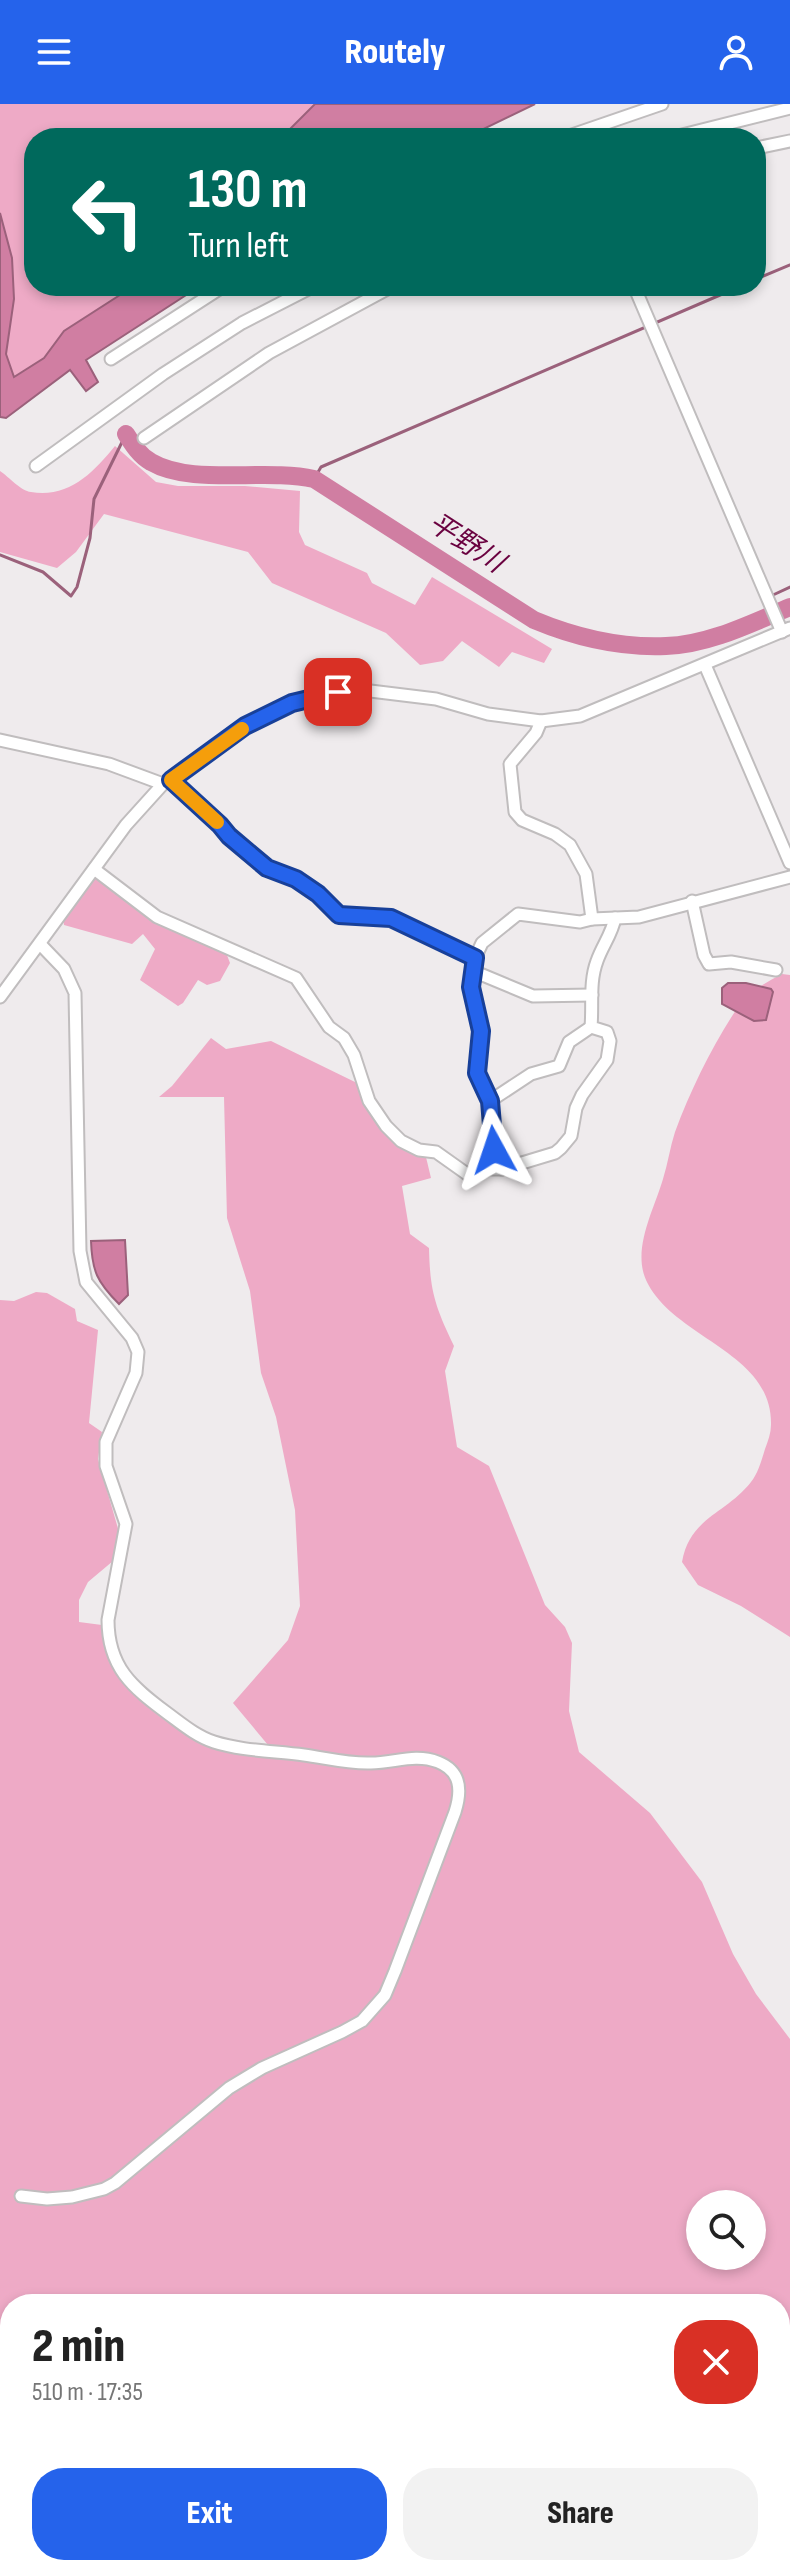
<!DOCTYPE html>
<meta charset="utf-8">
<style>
:root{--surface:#fff;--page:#f2f2f2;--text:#222;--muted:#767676;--accent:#2563eb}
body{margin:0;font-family:"Sofia Sans Condensed","Noto Sans JP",sans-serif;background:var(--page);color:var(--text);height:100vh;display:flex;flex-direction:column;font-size:30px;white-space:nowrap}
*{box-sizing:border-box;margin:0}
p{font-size:26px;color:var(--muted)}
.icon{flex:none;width:44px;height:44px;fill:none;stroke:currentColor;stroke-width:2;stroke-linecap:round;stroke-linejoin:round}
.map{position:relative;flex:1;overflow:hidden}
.sheet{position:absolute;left:0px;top:2190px;width:790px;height:282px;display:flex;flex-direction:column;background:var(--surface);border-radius:32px 32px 0 0;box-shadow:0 4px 12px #0003}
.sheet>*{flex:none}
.top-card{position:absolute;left:24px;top:24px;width:742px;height:168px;border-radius:32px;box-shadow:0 4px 12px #0003;background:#00695c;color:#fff;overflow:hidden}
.buttons{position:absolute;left:686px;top:2086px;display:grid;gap:16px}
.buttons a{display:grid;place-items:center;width:80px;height:80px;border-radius:50%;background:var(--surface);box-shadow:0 4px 12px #0003;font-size:40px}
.pin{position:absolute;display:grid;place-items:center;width:68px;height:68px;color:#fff;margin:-34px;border-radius:16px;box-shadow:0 4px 12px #0006}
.me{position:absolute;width:88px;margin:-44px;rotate:355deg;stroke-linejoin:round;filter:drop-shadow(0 0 6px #0008)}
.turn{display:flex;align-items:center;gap:28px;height:168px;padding:0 32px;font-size:36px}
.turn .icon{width:104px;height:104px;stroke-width:2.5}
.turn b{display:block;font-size:56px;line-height:68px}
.round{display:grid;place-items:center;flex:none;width:84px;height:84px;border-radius:32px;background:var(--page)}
.overview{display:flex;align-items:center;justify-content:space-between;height:136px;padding:0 32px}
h1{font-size:48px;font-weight:800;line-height:60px}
.cta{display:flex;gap:16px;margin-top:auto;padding:16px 32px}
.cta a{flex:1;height:92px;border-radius:32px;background:var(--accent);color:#fff;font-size:32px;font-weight:800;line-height:92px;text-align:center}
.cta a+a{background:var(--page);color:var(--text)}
header{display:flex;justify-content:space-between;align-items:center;height:104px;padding:0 32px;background:var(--accent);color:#fff;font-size:36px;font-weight:800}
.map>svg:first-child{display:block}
.green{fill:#eeaac6;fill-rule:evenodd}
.water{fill:#d07ea2;stroke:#9b617b;stroke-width:2}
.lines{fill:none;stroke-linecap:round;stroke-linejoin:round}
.stream{stroke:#9b617b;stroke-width:3}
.river{stroke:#d07ea2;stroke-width:18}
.minor-casing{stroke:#c0bdbe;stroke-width:15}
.minor{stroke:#fff;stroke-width:11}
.route-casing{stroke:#184099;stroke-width:20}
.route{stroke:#2563eb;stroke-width:14}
.slow{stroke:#f59e0b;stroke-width:14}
.labels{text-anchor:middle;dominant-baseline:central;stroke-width:8;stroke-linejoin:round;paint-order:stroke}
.water-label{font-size:28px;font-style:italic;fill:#6a0240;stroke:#efebed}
</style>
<header><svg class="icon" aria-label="menu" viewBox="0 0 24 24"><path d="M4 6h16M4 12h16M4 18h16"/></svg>Routely<svg class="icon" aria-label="person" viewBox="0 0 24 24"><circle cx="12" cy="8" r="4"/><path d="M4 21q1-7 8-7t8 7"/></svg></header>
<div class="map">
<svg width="790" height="2471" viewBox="0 0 790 2471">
<rect width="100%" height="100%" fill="#efebed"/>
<!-- green -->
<g class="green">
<path d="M 0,0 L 315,0 L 281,34 L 34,34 L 34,182 L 134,182 L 64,227 L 44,254 L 14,274 L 6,250 L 14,195 L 12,154 L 0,109 Z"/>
<path d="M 115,342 L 156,378 L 178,382 L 245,382 L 300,387 L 299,428 L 305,441 L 367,469 L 372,479 L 415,501 L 432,473 L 552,545 L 544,559 L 512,548 L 499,563 L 462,537 L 443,557 L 420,561 L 386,529 L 272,479 L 248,448 L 104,410 L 76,448 L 57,464 L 0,448 L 0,367 C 9,373 21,387 31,388 C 69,394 93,369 115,342 Z"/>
<path d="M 93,772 L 99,772 L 120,790 L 225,846 L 230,859 L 220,877 L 207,881 L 198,876 L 183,899 L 178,902 L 140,876 L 155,845 L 143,830 L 132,840 L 64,821 L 63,814 Z"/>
<path d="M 782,870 L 790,871 L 790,1533 L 741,1502 L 698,1481 L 682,1458 C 690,1413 726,1410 751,1378 C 758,1370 762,1355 765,1345 C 768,1337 771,1329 771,1321 C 773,1249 677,1235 648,1180 C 630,1148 654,1106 663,1075 C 668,1059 670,1043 675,1028 C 691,985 713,940 738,903 C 748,888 767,878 782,870 Z"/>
<path d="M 211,934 L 226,945 L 271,937 L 357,979 L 366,999 L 385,1024 L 425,1049 L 431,1074 L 402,1082 L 410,1130 L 429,1144 C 430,1188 435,1202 454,1242 L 445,1267 L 457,1343 L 489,1362 L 545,1501 L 565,1523 L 572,1539 L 569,1607 L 579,1648 L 650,1709 L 702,1778 L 733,1850 L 756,1890 L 790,1935 L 790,2223 L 780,2230 L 780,2200 L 10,2200 L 10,2462 L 741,2462 L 742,2471 L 0,2471 L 0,1196 L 14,1197 L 36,1188 L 47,1189 L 75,1205 L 77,1217 L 98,1226 L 89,1319 L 102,1328 L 98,1355 L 119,1428 L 113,1457 L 88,1478 L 79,1496 L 79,1518 L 102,1521 C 105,1539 109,1559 119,1574 C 133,1596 193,1639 218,1646 C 233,1650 251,1650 267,1652 L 268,1641 L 233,1599 L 288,1536 L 300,1502 L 295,1406 L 276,1313 L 261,1269 L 250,1187 L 227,1114 L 224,993 L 159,993 L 172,982 ZM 700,2100 L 752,2100 L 752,2152 L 700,2152 Z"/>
</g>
<!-- water -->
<g class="water">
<path d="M 315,0 L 535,0 L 465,34 L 281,34 Z"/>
<path d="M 0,109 L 12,154 L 14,195 L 6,250 L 14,273 L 44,254 L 64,227 L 134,182 L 200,182 L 86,256 L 98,278 L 86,287 L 70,266 L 6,314 L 0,313 Z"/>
<path d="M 728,879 L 746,879 L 771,885 L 773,888 L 766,916 L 754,917 L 722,900 L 722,884 Z"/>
<path d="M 125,1136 L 128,1191 L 119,1200 C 97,1178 92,1167 91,1137 Z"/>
</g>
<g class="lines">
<!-- stream -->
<g class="stream">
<path d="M 756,175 L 790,161"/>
<path d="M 314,375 L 321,363 L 741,182"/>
<path d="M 0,451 L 43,468 L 71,492 L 77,483 L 90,434 L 94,395 L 126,330"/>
<path d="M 773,491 L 790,483"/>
</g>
<!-- river -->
<path class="river" d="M 126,330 C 133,341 140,352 151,358 C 192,382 264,364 314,375 L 534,516 C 577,534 619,544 666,542 C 708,541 752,519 790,503"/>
<defs>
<g id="minor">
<path d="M 563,34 L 662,0"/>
<path d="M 670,34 L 790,4"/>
<path d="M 756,44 L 790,37"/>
<path d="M 634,182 L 782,528"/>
<path d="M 111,255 L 224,182"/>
<path d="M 144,334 L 269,249 L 393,182"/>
<path d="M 36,362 L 163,270 L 242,219 L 314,182"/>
<path d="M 705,561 L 790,759"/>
<path d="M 541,617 L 536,629 L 510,660 L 515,708 L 522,716 L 555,730 L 570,741 L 586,770 L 592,815"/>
<path d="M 0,636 L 109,660 L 163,680"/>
<path d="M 171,676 L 267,764 L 306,781 L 339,811 L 391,814 L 475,854"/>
<path d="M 94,765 L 157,813 L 296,874 L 329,923 L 344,934 L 354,951 L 369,997 L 386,1022 L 401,1037 L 419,1046 L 436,1048 L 467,1070 L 477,1071 L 489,1065 L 502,1065 L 555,1049 L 561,1044 L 571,1032 L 576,1004 L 582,991 L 607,956 L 610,937 L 607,928 L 591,923 C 593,901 589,878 597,857 C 602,842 612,830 615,814"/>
<path d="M 692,797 L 704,851 L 709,860 L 731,858 L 776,866"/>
<path d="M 473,867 L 533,892 L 592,891"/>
<path d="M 0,893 L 126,721 L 163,680 L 245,622 L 292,599 L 354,585 L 436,595 L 488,610 L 541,617 L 580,612 L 790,524"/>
<path d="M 490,997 L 531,970 L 559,962 L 569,938 L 591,923"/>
<path d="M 502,1065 L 494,1046 L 490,997 L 477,969 L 481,927 L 471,883 L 475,854 L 482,839 L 518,810 L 580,818 L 592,815 L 639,813 L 790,773"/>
<path d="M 21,2092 L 47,2095 L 72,2093 L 104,2085 L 115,2079 L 229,1984 L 262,1964 L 342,1928 L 362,1917 L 385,1891 L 395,1867 L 455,1708 C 462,1686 461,1667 438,1658 C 415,1649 394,1659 371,1659 C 349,1660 326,1654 304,1651 C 275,1647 242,1647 214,1638 C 196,1632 182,1620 167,1609 C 132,1583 108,1563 108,1516 L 126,1420 L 106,1362 L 106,1338 L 136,1269 L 138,1248 L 132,1234 L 86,1178 L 80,1147 L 75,889 L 64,865 L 40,840"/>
</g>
</defs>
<!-- minor casing -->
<use href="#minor" class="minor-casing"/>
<!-- minor -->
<use href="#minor" class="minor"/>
</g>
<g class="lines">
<defs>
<path id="route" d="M 338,588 L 292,599 L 245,622 L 171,676 L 220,721 L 229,732 L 267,764 L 296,775 L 318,790 L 339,811 L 391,814 L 475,854 L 471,883 L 481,927 L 477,969 L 490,997 L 494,1046"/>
</defs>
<!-- route casing -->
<use href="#route" class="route-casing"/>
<!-- route -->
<use href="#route" class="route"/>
<!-- slow -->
<path class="slow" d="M 217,718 L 171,676 L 242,625"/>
</g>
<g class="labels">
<!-- water labels -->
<g class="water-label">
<text transform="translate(466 439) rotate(33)">平野川</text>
</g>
</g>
</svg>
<div class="buttons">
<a><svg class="icon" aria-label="search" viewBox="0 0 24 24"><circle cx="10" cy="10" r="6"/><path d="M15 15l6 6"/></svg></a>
</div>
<div class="pin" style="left:338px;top:588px;background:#d93025"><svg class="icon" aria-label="arrive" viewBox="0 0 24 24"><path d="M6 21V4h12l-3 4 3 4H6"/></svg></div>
<svg class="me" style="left:494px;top:1046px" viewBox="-20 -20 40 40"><path d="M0-17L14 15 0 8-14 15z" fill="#2563eb" stroke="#fff" stroke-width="4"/></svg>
<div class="top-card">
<div class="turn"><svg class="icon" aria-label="left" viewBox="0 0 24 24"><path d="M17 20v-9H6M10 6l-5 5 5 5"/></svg><div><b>130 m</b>Turn left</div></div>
</div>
<section class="sheet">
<div class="overview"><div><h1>2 min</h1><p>510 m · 17:35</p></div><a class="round" style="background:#d93025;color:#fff"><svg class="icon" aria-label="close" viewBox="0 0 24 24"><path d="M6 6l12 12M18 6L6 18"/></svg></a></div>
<div class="cta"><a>Exit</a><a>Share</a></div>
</section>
</div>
